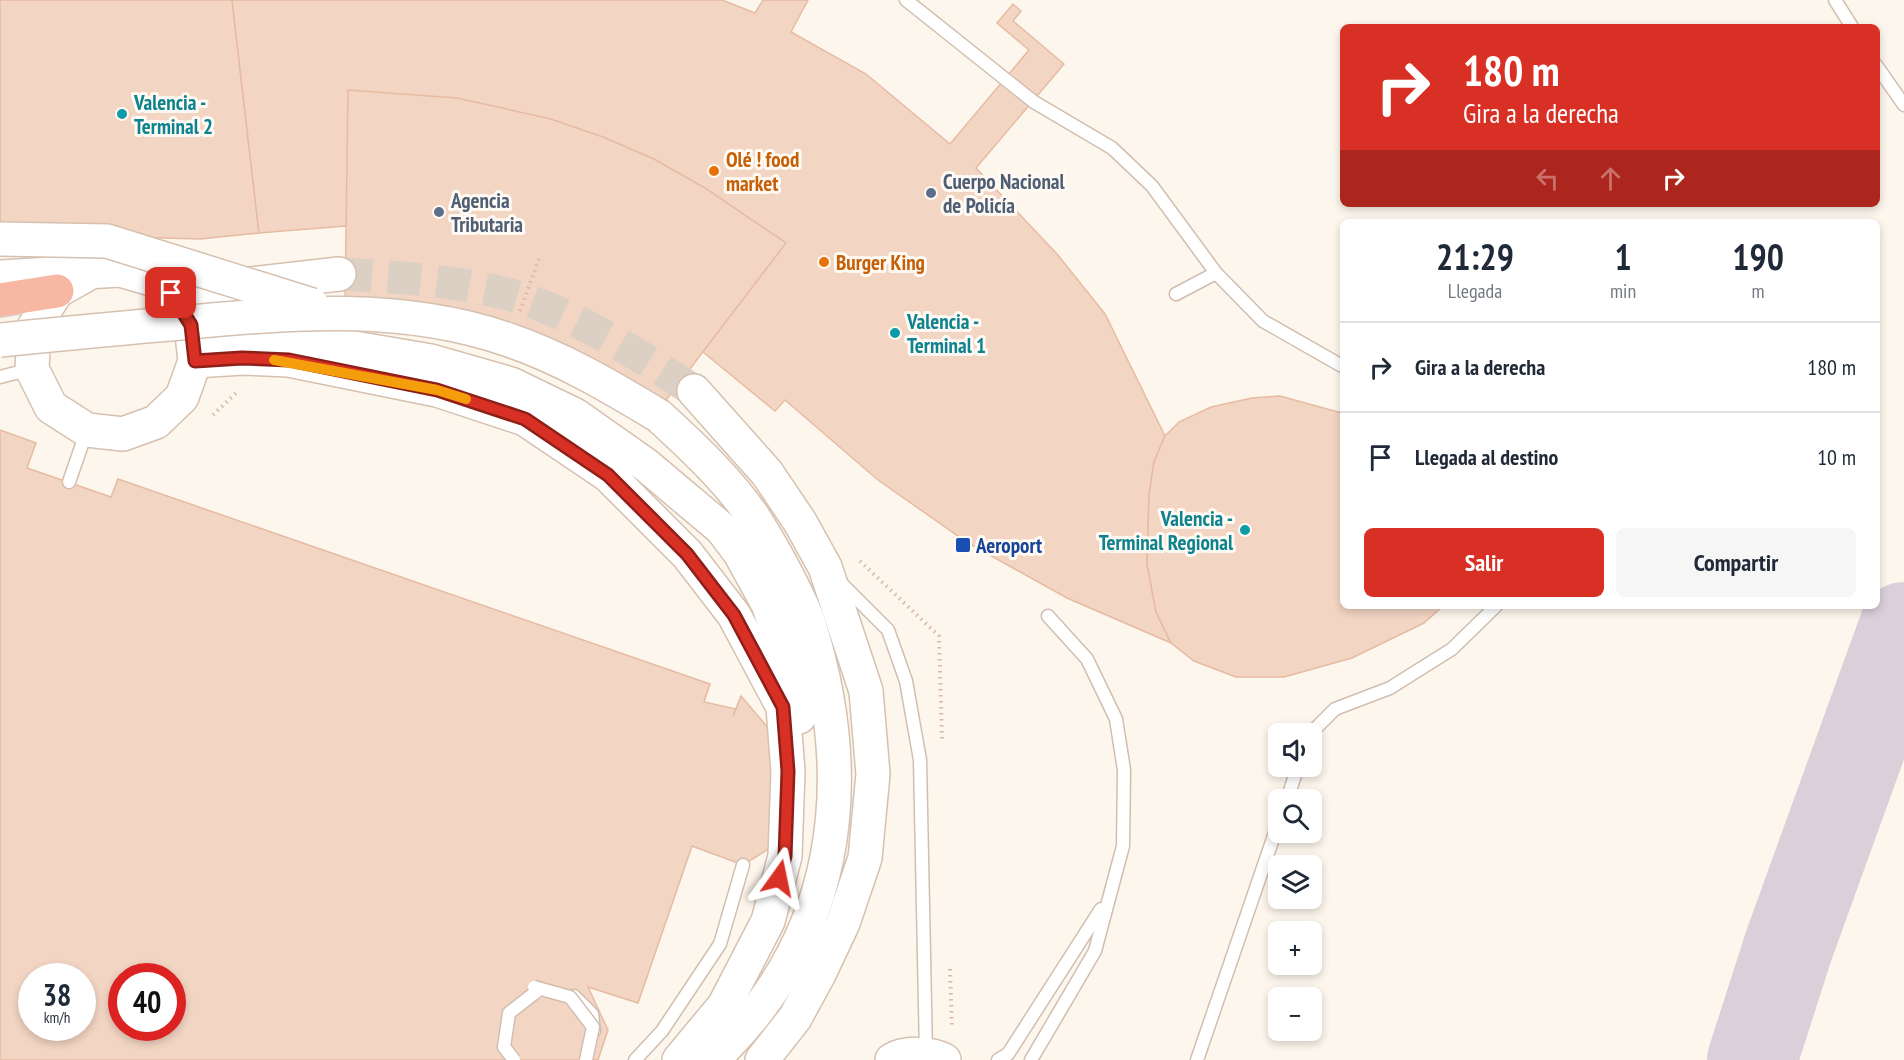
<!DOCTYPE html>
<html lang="es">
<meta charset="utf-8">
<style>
:root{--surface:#fff;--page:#f6f6f7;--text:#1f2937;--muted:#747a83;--line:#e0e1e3;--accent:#d93025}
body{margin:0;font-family:"PT Sans Narrow",sans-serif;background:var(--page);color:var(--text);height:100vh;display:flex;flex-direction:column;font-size:22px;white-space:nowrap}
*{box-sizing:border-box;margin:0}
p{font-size:20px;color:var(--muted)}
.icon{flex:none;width:33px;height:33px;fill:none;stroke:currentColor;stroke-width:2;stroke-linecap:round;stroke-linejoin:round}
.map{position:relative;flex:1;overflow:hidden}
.panel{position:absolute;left:1340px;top:219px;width:540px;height:390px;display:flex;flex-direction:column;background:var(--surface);border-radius:9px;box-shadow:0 3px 9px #0003}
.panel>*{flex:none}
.banner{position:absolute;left:1340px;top:24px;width:540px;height:183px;border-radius:9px;box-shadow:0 3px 9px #0003;background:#d93025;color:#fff;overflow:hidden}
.tools{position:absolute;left:1268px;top:723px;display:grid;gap:12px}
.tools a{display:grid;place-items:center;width:54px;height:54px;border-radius:9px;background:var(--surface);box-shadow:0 3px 9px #0003;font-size:30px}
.speed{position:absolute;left:18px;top:963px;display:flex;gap:12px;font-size:30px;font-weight:700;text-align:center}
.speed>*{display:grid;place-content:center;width:78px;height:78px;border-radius:50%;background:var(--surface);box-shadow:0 3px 9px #0003;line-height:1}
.speed small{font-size:15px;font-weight:400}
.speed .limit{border:9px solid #d22;background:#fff;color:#111}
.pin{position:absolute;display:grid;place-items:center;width:51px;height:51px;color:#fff;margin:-26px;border-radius:12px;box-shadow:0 3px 9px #0006}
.me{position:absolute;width:66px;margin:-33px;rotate:12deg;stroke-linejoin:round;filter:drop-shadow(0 0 4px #0008)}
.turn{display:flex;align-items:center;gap:21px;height:126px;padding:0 24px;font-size:27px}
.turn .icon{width:78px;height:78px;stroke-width:2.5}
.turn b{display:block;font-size:42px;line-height:51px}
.lanes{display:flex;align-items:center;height:57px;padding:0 24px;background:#0003;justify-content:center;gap:30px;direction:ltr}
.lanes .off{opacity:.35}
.eta{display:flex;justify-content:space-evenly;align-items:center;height:102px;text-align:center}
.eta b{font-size:36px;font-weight:700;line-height:42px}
.cta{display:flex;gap:12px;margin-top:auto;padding:12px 24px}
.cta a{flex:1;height:69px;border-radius:9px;background:var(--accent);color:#fff;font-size:24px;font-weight:700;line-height:69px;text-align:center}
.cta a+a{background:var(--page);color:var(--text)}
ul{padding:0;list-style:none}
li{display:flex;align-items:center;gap:18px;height:90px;padding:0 24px;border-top:2px solid var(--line)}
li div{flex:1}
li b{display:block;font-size:22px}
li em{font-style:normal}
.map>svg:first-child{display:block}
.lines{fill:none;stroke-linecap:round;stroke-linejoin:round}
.taxiway{stroke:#dbcfda;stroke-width:90}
.building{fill:#f3d5c3;stroke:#e6bba3;stroke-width:1.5;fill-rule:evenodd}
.secondary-tunnel{stroke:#dcd0c4;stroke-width:33;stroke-dasharray:33 16;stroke-linecap:butt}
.lane-casing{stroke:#d1beb0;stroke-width:15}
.secondary-casing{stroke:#d6c0b0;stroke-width:36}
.highway-casing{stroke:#dad1cd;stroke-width:36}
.path{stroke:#d9b8a5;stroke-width:4;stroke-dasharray:1.5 4.5;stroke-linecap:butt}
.lane{stroke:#fff;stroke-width:12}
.secondary{stroke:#fff;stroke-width:33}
.highway{stroke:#f7b7a3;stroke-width:33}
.lane-bridge-casing{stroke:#d1beb0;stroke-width:15;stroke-linecap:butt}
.secondary-bridge-casing{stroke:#d6c0b0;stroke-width:36;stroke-linecap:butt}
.path-bridge{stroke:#d9b8a5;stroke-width:4;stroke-dasharray:1.5 4.5;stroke-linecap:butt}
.lane-bridge{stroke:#fff;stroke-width:12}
.secondary-bridge{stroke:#fff;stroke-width:33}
.route-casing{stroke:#8d1f18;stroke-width:15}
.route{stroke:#d93025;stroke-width:10}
.slow{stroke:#f59e0b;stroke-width:10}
.culture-dot{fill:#0f9aa8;stroke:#fffaf3;stroke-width:2}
.food-dot{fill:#e8710a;stroke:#fffaf3;stroke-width:2}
.service-dot{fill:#5c6f8a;stroke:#fffaf3;stroke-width:2}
.transit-dot{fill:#1a4fb4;stroke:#fffaf3;stroke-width:2}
.labels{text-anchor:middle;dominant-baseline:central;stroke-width:6;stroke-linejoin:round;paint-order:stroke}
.culture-label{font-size:21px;font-weight:bold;fill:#0d838f;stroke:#fffaf3;text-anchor:start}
.food-label{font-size:21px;font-weight:bold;fill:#c56008;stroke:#fffaf3;text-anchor:start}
.service-label{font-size:21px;font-weight:bold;fill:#4e5e75;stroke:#fffaf3;text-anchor:start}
.transit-label{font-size:21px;font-weight:bold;fill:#164399;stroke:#fffaf3;text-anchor:start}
</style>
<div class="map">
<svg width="1904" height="1060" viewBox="0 0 1904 1060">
<rect width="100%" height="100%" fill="#fdf6ec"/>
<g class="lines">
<!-- taxiway -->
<path class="taxiway" d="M 1752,1060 L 1789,945 L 1904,627"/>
</g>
<!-- building -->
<g class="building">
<path d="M 0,0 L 232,0 L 259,233 L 200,239 L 93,236 L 0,227 Z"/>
<path d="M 232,0 L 722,0 L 755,13 L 763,0 L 808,0 L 791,32 L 866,74 L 950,144 L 1029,50 L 997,23 L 1013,4 L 1021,11 L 1013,21 L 1064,64 L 976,168 L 1057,254 L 1105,314 L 1165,436 L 1154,462 L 1149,495 L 1147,564 L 1156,612 L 1171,643 L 1067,598 L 968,543 L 878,480 L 785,400 L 775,411 L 703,352 L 637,306 L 575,272 L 471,237 L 346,226 L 259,233 Z"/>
<path d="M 348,90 L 457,98 L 551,119 L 603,137 L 654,159 L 705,188 L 786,243 L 657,412 L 421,310 L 345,304 Z"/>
<path d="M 1280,396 L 1342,413 L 1342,606 L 1443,606 L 1424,623 L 1352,658 L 1284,677 L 1236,677 L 1194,661 L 1171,643 L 1156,612 L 1147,564 L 1149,495 L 1154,462 L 1165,436 L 1179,422 L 1211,407 L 1252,398 Z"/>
<path d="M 0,430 L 36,443 L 27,468 L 111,497 L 118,479 L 710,684 L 704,702 L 736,709 L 733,716 L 741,696 L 769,729 L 773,817 L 770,848 L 743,865 L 692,846 L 638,1003 L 588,987 L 608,1030 L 598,1060 L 0,1060 ZM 32,976 L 82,976 L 82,1028 L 32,1028 ZM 122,976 L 172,976 L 172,1028 L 122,1028 Z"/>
</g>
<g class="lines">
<!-- secondary-tunnel -->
<path class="secondary-tunnel" d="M 339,274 C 396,277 451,280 507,294 C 566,309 643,357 694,391"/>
<defs>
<g id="lane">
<path d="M 906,0 L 1034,102 L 1112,148 L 1152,186 L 1216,273 L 1263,321 L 1342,366"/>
<path d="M 1835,0 L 1852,27"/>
<path d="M 1876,65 L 1904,105"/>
<path d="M 1176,294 L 1216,273"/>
<path d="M 0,377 L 31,369"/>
<path d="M 69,482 L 87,430"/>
<path d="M 840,582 L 888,630 L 906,681 L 920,760 L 926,1054"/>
<path d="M 1310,734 L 1335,709 L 1390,688 L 1452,649 L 1496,606"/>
<path d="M 1287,800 L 1298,766"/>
<path d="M 574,996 L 592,1014 L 594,1031"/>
<path d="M 635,1060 L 662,1031 L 720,944 L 743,865"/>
<path d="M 998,1060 L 1008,1054 L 1101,909"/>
<path d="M 1031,1060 L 1095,951 L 1123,846 L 1124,770 L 1116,719 L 1087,659 L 1048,616"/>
<path d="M 1197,1060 L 1278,824"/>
</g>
<g id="secondary">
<path d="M 0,277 L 120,270 L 151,279 L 171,293 L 191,325 L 195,361 L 182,397 L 156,422 L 123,434 L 87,430 L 51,407 L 32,369 L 34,327 L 57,291 L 89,273"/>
<path d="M 171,293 L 339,274"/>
<path d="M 194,338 L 277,335 L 431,361 L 511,384 L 575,415 L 646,465 L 722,529 L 740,553 L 768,604 L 794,680 L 799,717"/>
<path d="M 195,361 L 242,358 L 289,360 L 437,390 L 525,419 L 608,475 L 687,554 L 734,615 L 783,707 L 788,771 L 785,856 L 768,921 L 724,1006 L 679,1060"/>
<path d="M 694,391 L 767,473 L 800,522 L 825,567 L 866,691 L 873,774 L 865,858 L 843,923 L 819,974 L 795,1018 L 762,1060"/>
<path d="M 659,416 C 695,449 737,488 762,531 C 776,554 801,600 809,624 C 859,785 839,941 712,1060"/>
<path d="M 892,1060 C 905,1052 931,1053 944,1060"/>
</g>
<path id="highway" d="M 0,300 L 57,291"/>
</defs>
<!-- lane casing -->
<use href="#lane" class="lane-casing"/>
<!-- secondary casing -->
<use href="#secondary" class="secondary-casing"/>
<!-- highway casing -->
<use href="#highway" class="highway-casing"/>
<!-- path -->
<g class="path">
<path d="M 213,415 L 236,393"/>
<path d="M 860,561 L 939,636 L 942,739"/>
<path d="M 950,969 L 952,1027"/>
</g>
<!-- lane -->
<use href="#lane" class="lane"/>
<!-- secondary -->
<use href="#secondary" class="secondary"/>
<!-- highway -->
<use href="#highway" class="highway"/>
<defs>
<g id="lane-bridge">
<path d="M 534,987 L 570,997 L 593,1027 L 586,1060"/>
<path d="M 514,1060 L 504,1047 L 509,1013 L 536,992"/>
</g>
<g id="secondary-bridge">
<path d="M 0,239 L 107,241 L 312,305"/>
<path d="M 0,340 C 60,334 121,328 181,323 C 290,312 404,303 509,340 C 562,358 611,387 659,416"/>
</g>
</defs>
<!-- lane-bridge casing -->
<use href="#lane-bridge" class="lane-bridge-casing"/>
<!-- secondary-bridge casing -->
<use href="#secondary-bridge" class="secondary-bridge-casing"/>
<!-- path-bridge -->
<path class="path-bridge" d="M 520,311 L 539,259"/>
<!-- lane-bridge -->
<use href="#lane-bridge" class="lane-bridge"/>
<!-- secondary-bridge -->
<use href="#secondary-bridge" class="secondary-bridge"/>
</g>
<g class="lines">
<defs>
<path id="route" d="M 171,293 L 191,325 L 195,361 L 242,358 L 289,360 L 437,390 L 525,419 L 608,475 L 687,554 L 734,615 L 783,707 L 788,771 L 785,856 L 779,878"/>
</defs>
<!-- route casing -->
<use href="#route" class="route-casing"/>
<!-- route -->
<use href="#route" class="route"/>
<!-- slow -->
<path class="slow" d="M 274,360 L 437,390 L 466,399"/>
</g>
<!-- markers -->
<g class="culture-dot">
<circle cx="122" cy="114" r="6"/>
<circle cx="895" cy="333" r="6"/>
<circle cx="1245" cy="530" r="6"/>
</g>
<g class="food-dot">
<circle cx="714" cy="171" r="6"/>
<circle cx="824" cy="262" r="6"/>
</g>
<g class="service-dot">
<circle cx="931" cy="193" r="6"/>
<circle cx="439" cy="212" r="6"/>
</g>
<rect class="transit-dot" x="955" y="537" width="16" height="16" rx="3"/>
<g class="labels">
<!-- culture labels -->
<g class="culture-label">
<text x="134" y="102">Valencia -<tspan x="134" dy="24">Terminal 2</tspan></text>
<text x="907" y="321">Valencia -<tspan x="907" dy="24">Terminal 1</tspan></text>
<text x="1233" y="518" text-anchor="end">Valencia -<tspan x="1233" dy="24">Terminal Regional</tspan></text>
</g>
<!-- food labels -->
<g class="food-label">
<text x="726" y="159">Olé ! food<tspan x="726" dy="24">market</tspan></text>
<text x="836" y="262">Burger King</text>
</g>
<!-- service labels -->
<g class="service-label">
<text x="943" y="181">Cuerpo Nacional<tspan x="943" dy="24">de Policía</tspan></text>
<text x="451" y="200">Agencia<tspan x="451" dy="24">Tributaria</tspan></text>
</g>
<!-- transit labels -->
<g class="transit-label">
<text x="976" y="545">Aeroport</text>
</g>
</g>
</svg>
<div class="tools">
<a><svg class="icon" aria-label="sound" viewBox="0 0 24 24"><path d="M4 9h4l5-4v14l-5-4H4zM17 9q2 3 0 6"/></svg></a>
<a><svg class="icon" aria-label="search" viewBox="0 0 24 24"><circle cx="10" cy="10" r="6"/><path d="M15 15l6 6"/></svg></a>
<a><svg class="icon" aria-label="layers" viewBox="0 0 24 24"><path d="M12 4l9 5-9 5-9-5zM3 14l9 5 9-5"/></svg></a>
<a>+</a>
<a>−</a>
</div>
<div class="speed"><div>38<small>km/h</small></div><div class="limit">40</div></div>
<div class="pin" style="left:171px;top:293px;background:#d93025"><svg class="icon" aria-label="arrive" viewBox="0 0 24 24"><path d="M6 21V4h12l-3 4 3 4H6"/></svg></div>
<svg class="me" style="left:779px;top:878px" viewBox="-20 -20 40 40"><path d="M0-17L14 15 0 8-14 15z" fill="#d93025" stroke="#fff" stroke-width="4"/></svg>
<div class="banner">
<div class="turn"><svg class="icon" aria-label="right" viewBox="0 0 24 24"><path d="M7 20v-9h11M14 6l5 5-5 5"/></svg><div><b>180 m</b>Gira a la derecha</div></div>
<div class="lanes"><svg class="icon off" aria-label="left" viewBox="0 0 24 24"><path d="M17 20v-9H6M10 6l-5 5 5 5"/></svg><svg class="icon off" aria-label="ahead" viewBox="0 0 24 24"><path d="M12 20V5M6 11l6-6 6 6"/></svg><svg class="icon" aria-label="right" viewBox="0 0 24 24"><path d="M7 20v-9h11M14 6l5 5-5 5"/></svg></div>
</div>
<section class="panel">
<div class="eta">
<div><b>21:29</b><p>Llegada</p></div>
<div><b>1</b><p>min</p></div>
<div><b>190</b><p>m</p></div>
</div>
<ul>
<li><svg class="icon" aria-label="right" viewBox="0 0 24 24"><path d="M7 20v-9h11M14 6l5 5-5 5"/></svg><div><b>Gira a la derecha</b></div><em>180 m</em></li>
<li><svg class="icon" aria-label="arrive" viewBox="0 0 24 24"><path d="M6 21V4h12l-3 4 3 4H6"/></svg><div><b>Llegada al destino</b></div><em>10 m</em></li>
</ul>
<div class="cta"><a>Salir</a><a>Compartir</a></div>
</section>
</div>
